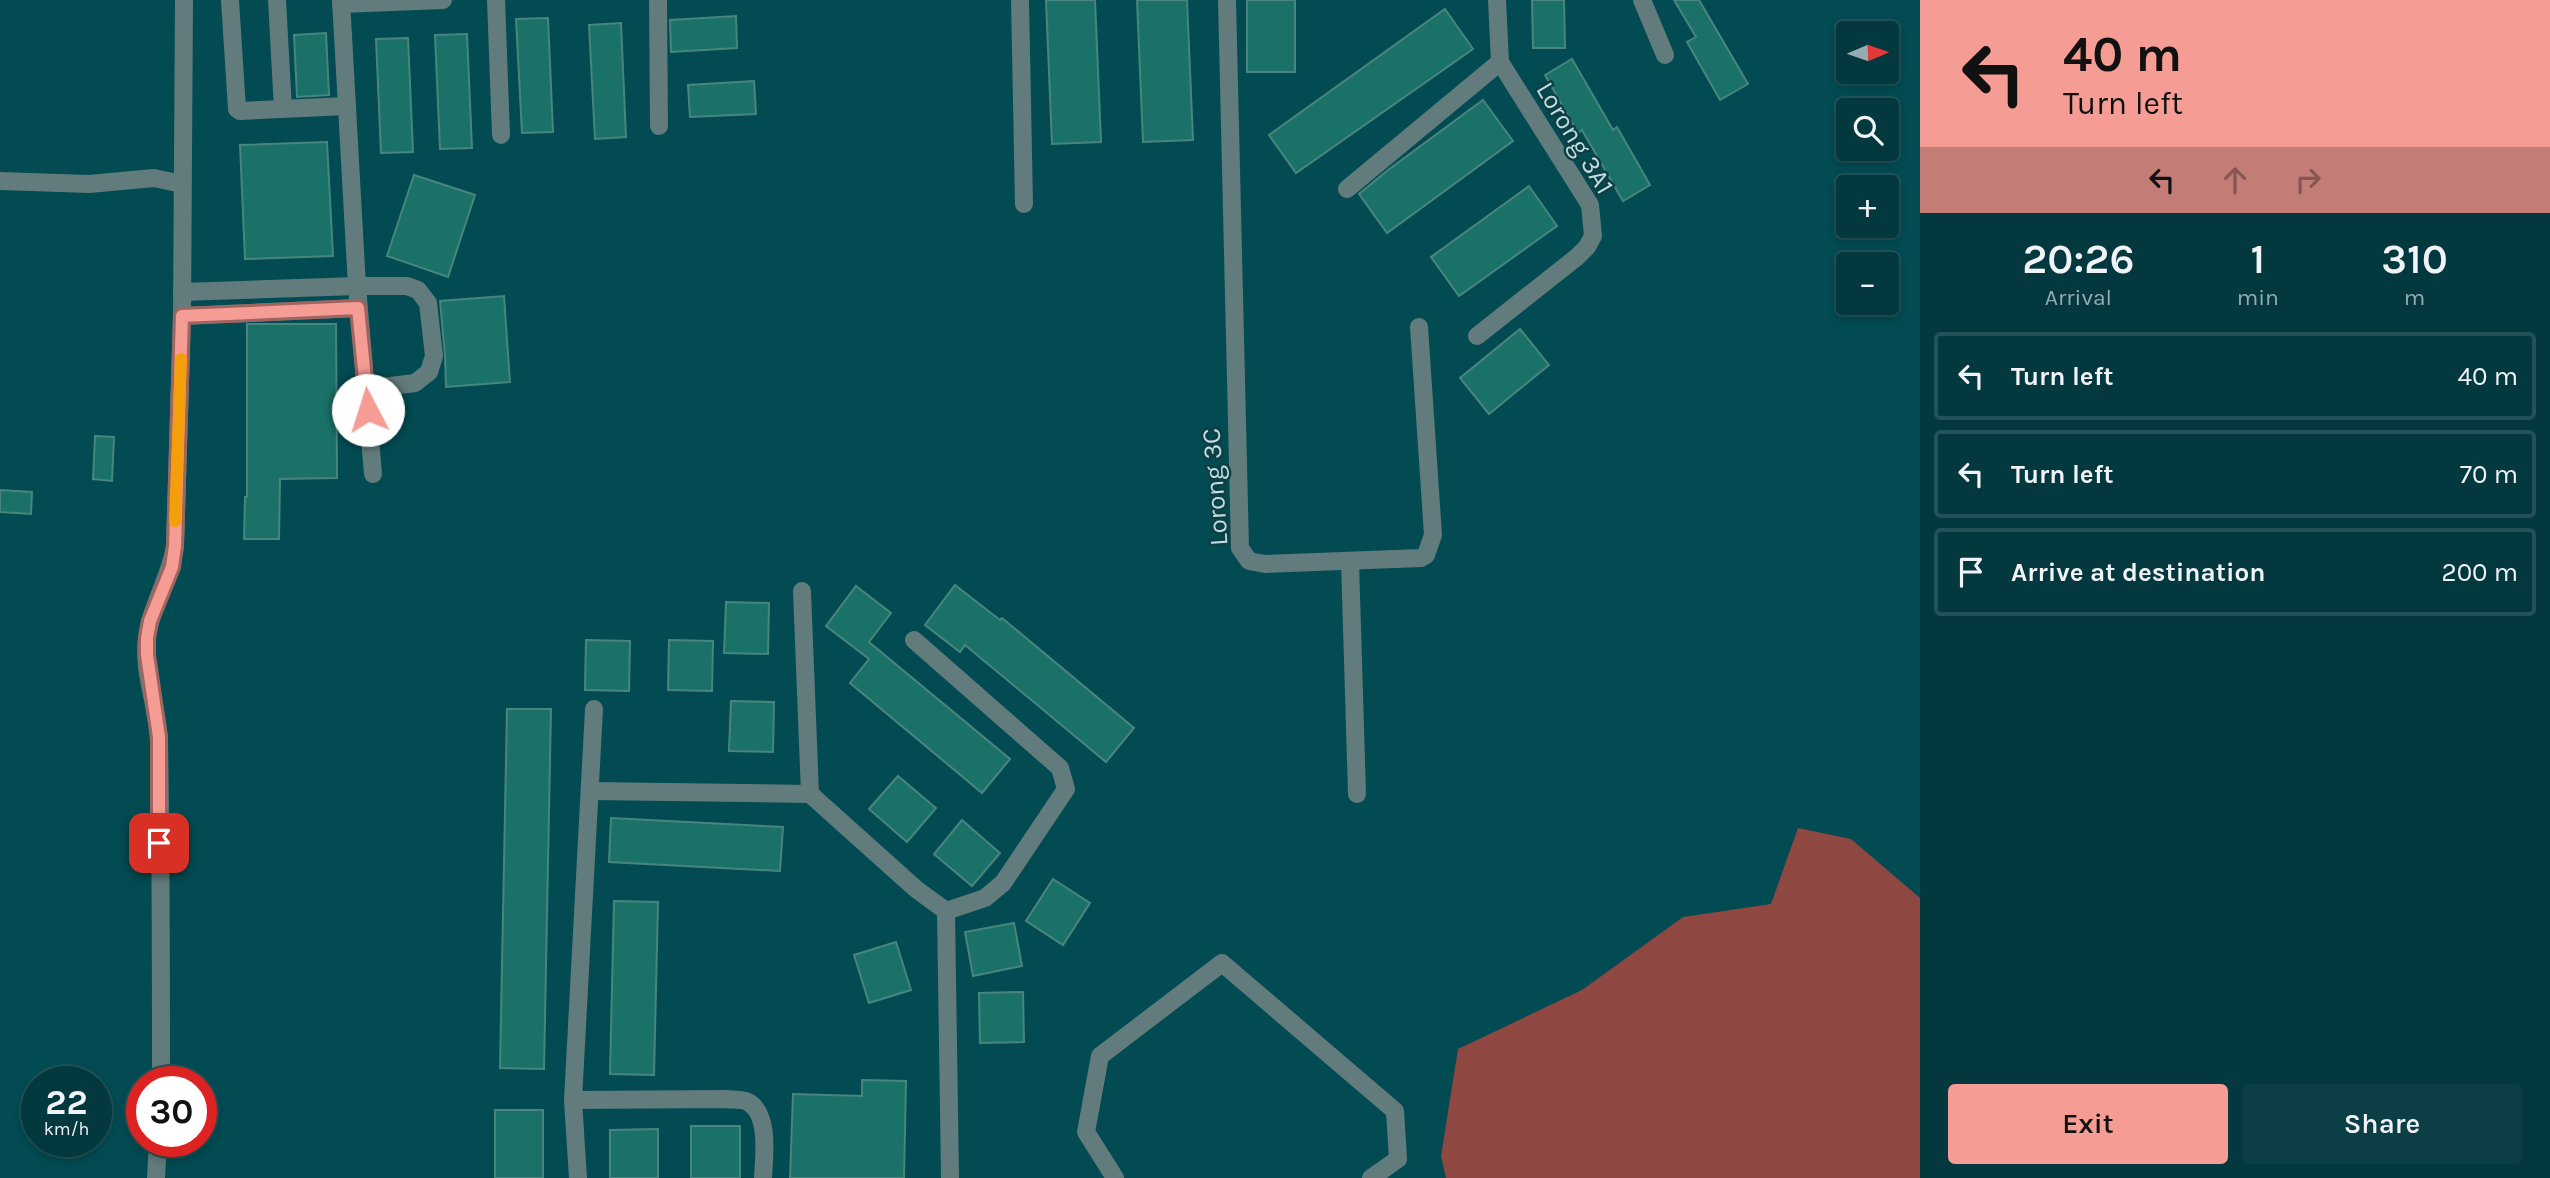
<!DOCTYPE html>
<meta charset="utf-8">
<style>
:root{--surface:#02383e;--page:#0c3f45;--text:#f1f3f6;--muted:#96acb0;--line:#235258;--accent:#f59c94}
body{margin:0;font-family:Karla,sans-serif;background:var(--page);color:var(--text);height:100vh;display:flex;flex-direction:column;font-size:26px;white-space:nowrap}
*{box-sizing:border-box;margin:0}
p{font-size:23px;color:var(--muted)}
.icon{flex:none;width:38px;height:38px;fill:none;stroke:currentColor;stroke-width:2;stroke-linecap:round;stroke-linejoin:round}
.map{position:relative;flex:1;overflow:hidden}
.side{display:flex;flex-direction:column;background:var(--surface);width:630px}
.side>*{flex:none}
.hud{background:#f59c94;color:#111;overflow:hidden}
.needle{width:46px;rotate:88deg}
.tools{position:absolute;left:1836px;top:21px;display:grid;gap:14px}
.tools a{display:grid;place-items:center;width:63px;height:63px;border-radius:7px;background:var(--surface);box-shadow:0 4px 10px #0003,0 0 0 2px var(--line);font-size:35px}
.speed{position:absolute;left:21px;top:1066px;display:flex;gap:14px;font-size:35px;font-weight:700;text-align:center}
.speed>*{display:grid;place-content:center;width:91px;height:91px;border-radius:50%;background:var(--surface);box-shadow:0 4px 10px #0003,0 0 0 2px var(--line);line-height:1}
.speed small{font-size:18px;font-weight:400}
.speed .limit{border:10px solid #d22;background:#fff;color:#111}
.pin{position:absolute;display:grid;place-items:center;width:60px;height:60px;color:#fff;margin:-30px;border-radius:14px;box-shadow:0 4px 10px #0006}
.me{position:absolute;width:77px;margin:-38px;rotate:355deg;stroke-linejoin:round;filter:drop-shadow(0 0 5px #0008)}
.turn{display:flex;align-items:center;gap:24px;height:147px;padding:0 28px;font-size:32px}
.turn .icon{width:91px;height:91px;stroke-width:2.5}
.turn b{display:block;font-size:49px;line-height:60px}
.lanes{display:flex;align-items:center;height:66px;padding:0 28px;background:#0003;justify-content:center;gap:35px;direction:ltr}
.lanes .off{opacity:.35}
.eta{display:flex;justify-content:space-evenly;align-items:center;height:119px;text-align:center}
.eta b{font-size:42px;font-weight:600;line-height:49px}
.action{display:flex;gap:14px;margin-top:auto;padding:14px 28px}
.action a{flex:1;height:80px;border-radius:7px;background:var(--accent);color:#111;font-size:28px;font-weight:600;line-height:80px;text-align:center}
.action a+a{background:var(--page);color:var(--text)}
ul{padding:0;list-style:none}
li{display:flex;align-items:center;gap:21px;height:88px;margin:0 14px 10px;padding:0 14px;border:4px solid var(--line);border-radius:7px}
li div{flex:1}
li b{display:block;font-size:26px}
li em{font-style:normal}
main{display:flex;flex:1;min-height:0}
.map>svg:first-child{display:block}
.green{fill:#8f4742}
.building{fill:#1a7168;stroke:#49857e;stroke-width:2}
.lines{fill:none;stroke-linecap:round;stroke-linejoin:round}
.minor{stroke:#627b7d;stroke-width:18}
.route-casing{stroke:#9f6560;stroke-width:18}
.route{stroke:#f59c94;stroke-width:12}
.slow{stroke:#f59e0b;stroke-width:12}
.labels{text-anchor:middle;dominant-baseline:central;stroke-width:5;stroke-linejoin:round;paint-order:stroke}
.street-label{font-size:26px;fill:#c0dee1;stroke:#0d3f44}
</style>
<main>
<div class="map">
<svg width="1920" height="1178" viewBox="0 0 1920 1178">
<rect width="100%" height="100%" fill="#024b52"/>
<!-- green -->
<path class="green" d="M 1798,828 L 1851,839 L 1920,898 L 1920,1178 L 1446,1178 L 1441,1156 L 1458,1049 L 1582,990 L 1683,917 L 1771,904 Z"/>
<!-- building -->
<g class="building">
<path d="M 1046,0 L 1095,0 L 1101,142 L 1052,144 Z"/>
<path d="M 1137,0 L 1187,0 L 1193,140 L 1143,142 Z"/>
<rect x="1247" y="0" width="48" height="72"/>
<path d="M 1532,0 L 1564,0 L 1565,48 L 1533,48 Z"/>
<path d="M 1674,0 L 1699,0 L 1748,84 L 1720,100 L 1687,42 L 1696,37 Z"/>
<path d="M 1445,9 L 1473,49 L 1296,173 L 1269,135 Z"/>
<path d="M 736,16 L 737,48 L 671,52 L 670,20 Z"/>
<path d="M 548,18 L 553,132 L 522,133 L 516,19 Z"/>
<path d="M 621,23 L 626,137 L 595,139 L 589,25 Z"/>
<path d="M 326,33 L 329,95 L 297,97 L 294,35 Z"/>
<path d="M 467,34 L 472,148 L 440,149 L 435,35 Z"/>
<path d="M 408,38 L 413,152 L 381,153 L 376,39 Z"/>
<path d="M 1572,59 L 1613,130 L 1617,127 L 1650,185 L 1623,201 L 1582,130 L 1578,133 L 1545,75 Z"/>
<path d="M 754,81 L 756,114 L 690,117 L 688,85 Z"/>
<path d="M 1483,100 L 1513,141 L 1387,233 L 1359,194 L 1388,170 Z"/>
<path d="M 327,142 L 333,256 L 245,259 L 240,145 Z"/>
<path d="M 414,175 L 475,195 L 448,277 L 387,256 Z"/>
<path d="M 1529,186 L 1557,226 L 1459,296 L 1431,257 Z"/>
<path d="M 504,296 L 510,382 L 446,387 L 445,355 L 440,301 Z"/>
<path d="M 247,324 L 336,324 L 337,478 L 280,479 L 279,539 L 244,539 L 245,497 L 247,497 Z"/>
<path d="M 1520,329 L 1549,365 L 1489,414 L 1460,378 Z"/>
<path d="M 95,436 L 114,437 L 112,481 L 93,479 Z"/>
<path d="M 0,490 L 32,492 L 31,514 L 0,512 Z"/>
<path d="M 955,585 L 1000,620 L 1002,618 L 1134,728 L 1106,762 L 965,645 L 960,652 L 925,625 Z"/>
<path d="M 856,586 L 891,613 L 869,642 L 1010,759 L 982,793 L 850,683 L 869,659 L 826,626 Z"/>
<path d="M 726,602 L 769,603 L 768,654 L 724,653 Z"/>
<path d="M 586,640 L 630,641 L 629,691 L 585,690 Z"/>
<path d="M 669,640 L 713,641 L 712,691 L 668,690 Z"/>
<path d="M 731,701 L 774,702 L 773,752 L 729,751 Z"/>
<path d="M 507,709 L 551,709 L 544,1069 L 500,1068 Z"/>
<path d="M 898,776 L 936,808 L 907,842 L 869,809 Z"/>
<path d="M 611,818 L 783,827 L 780,871 L 609,862 Z"/>
<path d="M 962,820 L 1000,853 L 972,886 L 934,854 Z"/>
<path d="M 1053,879 L 1090,903 L 1063,945 L 1026,921 Z"/>
<path d="M 614,901 L 658,902 L 654,1075 L 610,1074 Z"/>
<path d="M 1014,923 L 1022,966 L 973,976 L 965,932 Z"/>
<path d="M 896,942 L 911,990 L 869,1003 L 854,955 Z"/>
<path d="M 1023,992 L 1024,1042 L 980,1043 L 979,993 Z"/>
<path d="M 862,1080 L 906,1081 L 904,1178 L 790,1178 L 793,1094 L 862,1096 Z"/>
<rect x="495" y="1110" width="48" height="68"/>
<rect x="691" y="1126" width="49" height="52"/>
<path d="M 658,1129 L 658,1178 L 610,1178 L 610,1130 Z"/>
</g>
<g class="lines">
<!-- minor -->
<g class="minor">
<path d="M 230,0 L 237,109 L 240,111 L 347,106"/>
<path d="M 277,0 L 283,109"/>
<path d="M 341,0 L 357,286 L 373,474"/>
<path d="M 496,0 L 501,135"/>
<path d="M 658,0 L 659,126"/>
<path d="M 1020,0 L 1024,204"/>
<path d="M 1227,0 L 1240,548 L 1249,561 L 1265,564 L 1421,558 L 1426,555 L 1433,535 L 1419,327"/>
<path d="M 1642,0 L 1665,55"/>
<path d="M 341,4 L 443,0"/>
<path d="M 0,181 L 89,184 L 154,178 L 182,184"/>
<path d="M 1347,189 L 1500,62"/>
<path d="M 182,292 L 357,286 L 407,286 L 418,290 L 428,303 L 434,356 L 429,372 L 415,383 L 366,389"/>
<path d="M 182,316 L 358,308"/>
<path d="M 1477,336 L 1577,257 L 1587,247 L 1593,236 L 1590,205 L 1500,62 L 1497,0"/>
<path d="M 1350,561 L 1357,794"/>
<path d="M 802,591 L 810,794"/>
<path d="M 914,640 L 1060,768 L 1066,789 L 1003,883 L 985,898 L 946,911"/>
<path d="M 591,791 L 810,794 L 916,889 L 946,911 L 950,1178"/>
<path d="M 161,1082 C 161,968 161,855 159,742 C 158,707 142,671 147,637 C 151,606 170,578 175,546 L 182,316 L 184,0"/>
<path d="M 573,1100 L 726,1099 C 732,1100 743,1099 748,1102 C 770,1114 764,1157 763,1178"/>
<path d="M 156,1178 L 158,1141"/>
<path d="M 578,1178 L 573,1100 L 594,709"/>
<path d="M 1115,1178 L 1086,1132 L 1100,1056 L 1222,963 L 1395,1111 L 1398,1159 L 1371,1178"/>
</g>
</g>
<g class="lines">
<defs>
<path id="route" d="M 159,843 L 159,737 L 147,655 L 147,638 L 150,621 L 172,567 L 175,546 L 182,316 L 358,308 L 368,410"/>
</defs>
<!-- route casing -->
<use href="#route" class="route-casing"/>
<!-- route -->
<use href="#route" class="route"/>
<!-- slow -->
<path class="slow" d="M 175,521 L 181,359"/>
</g>
<g class="labels">
<!-- street labels -->
<g class="street-label">
<text transform="translate(1575 138) rotate(59)">Lorong 3A1</text>
<text transform="translate(1215 487) rotate(-94)">Lorong 3C</text>
</g>
</g>
</svg>
<div class="tools">
<a><svg class="needle" viewBox="-14 -14 28 28"><path d="M0-13l5 13h-10z" fill="#e53935"/><path d="M0 13l5-13h-10z" fill="#96acb0"/></svg></a>
<a><svg class="icon" aria-label="search" viewBox="0 0 24 24"><circle cx="10" cy="10" r="6"/><path d="M15 15l6 6"/></svg></a>
<a>+</a>
<a>−</a>
</div>
<div class="speed"><div>22<small>km/h</small></div><div class="limit">30</div></div>
<div class="pin" style="left:159px;top:843px;background:#d93025"><svg class="icon" aria-label="arrive" viewBox="0 0 24 24"><path d="M6 21V4h12l-3 4 3 4H6"/></svg></div>
<svg class="me" style="left:368px;top:410px" viewBox="-20 -20 40 40"><circle r="19" fill="#fff"/><path d="M0-13L10 11 0 6-10 11z" fill="#f59c94"/></svg>
</div>
<section class="side">
<div class="hud">
<div class="turn"><svg class="icon" aria-label="left" viewBox="0 0 24 24"><path d="M17 20v-9H6M10 6l-5 5 5 5"/></svg><div><b>40 m</b>Turn left</div></div>
<div class="lanes"><svg class="icon" aria-label="left" viewBox="0 0 24 24"><path d="M17 20v-9H6M10 6l-5 5 5 5"/></svg><svg class="icon off" aria-label="ahead" viewBox="0 0 24 24"><path d="M12 20V5M6 11l6-6 6 6"/></svg><svg class="icon off" aria-label="right" viewBox="0 0 24 24"><path d="M7 20v-9h11M14 6l5 5-5 5"/></svg></div>
</div>
<div class="eta">
<div><b>20:26</b><p>Arrival</p></div>
<div><b>1</b><p>min</p></div>
<div><b>310</b><p>m</p></div>
</div>
<ul>
<li><svg class="icon" aria-label="left" viewBox="0 0 24 24"><path d="M17 20v-9H6M10 6l-5 5 5 5"/></svg><div><b>Turn left</b></div><em>40 m</em></li>
<li><svg class="icon" aria-label="left" viewBox="0 0 24 24"><path d="M17 20v-9H6M10 6l-5 5 5 5"/></svg><div><b>Turn left</b></div><em>70 m</em></li>
<li><svg class="icon" aria-label="arrive" viewBox="0 0 24 24"><path d="M6 21V4h12l-3 4 3 4H6"/></svg><div><b>Arrive at destination</b></div><em>200 m</em></li>
</ul>
<div class="action"><a>Exit</a><a>Share</a></div>
</section>
</main>
